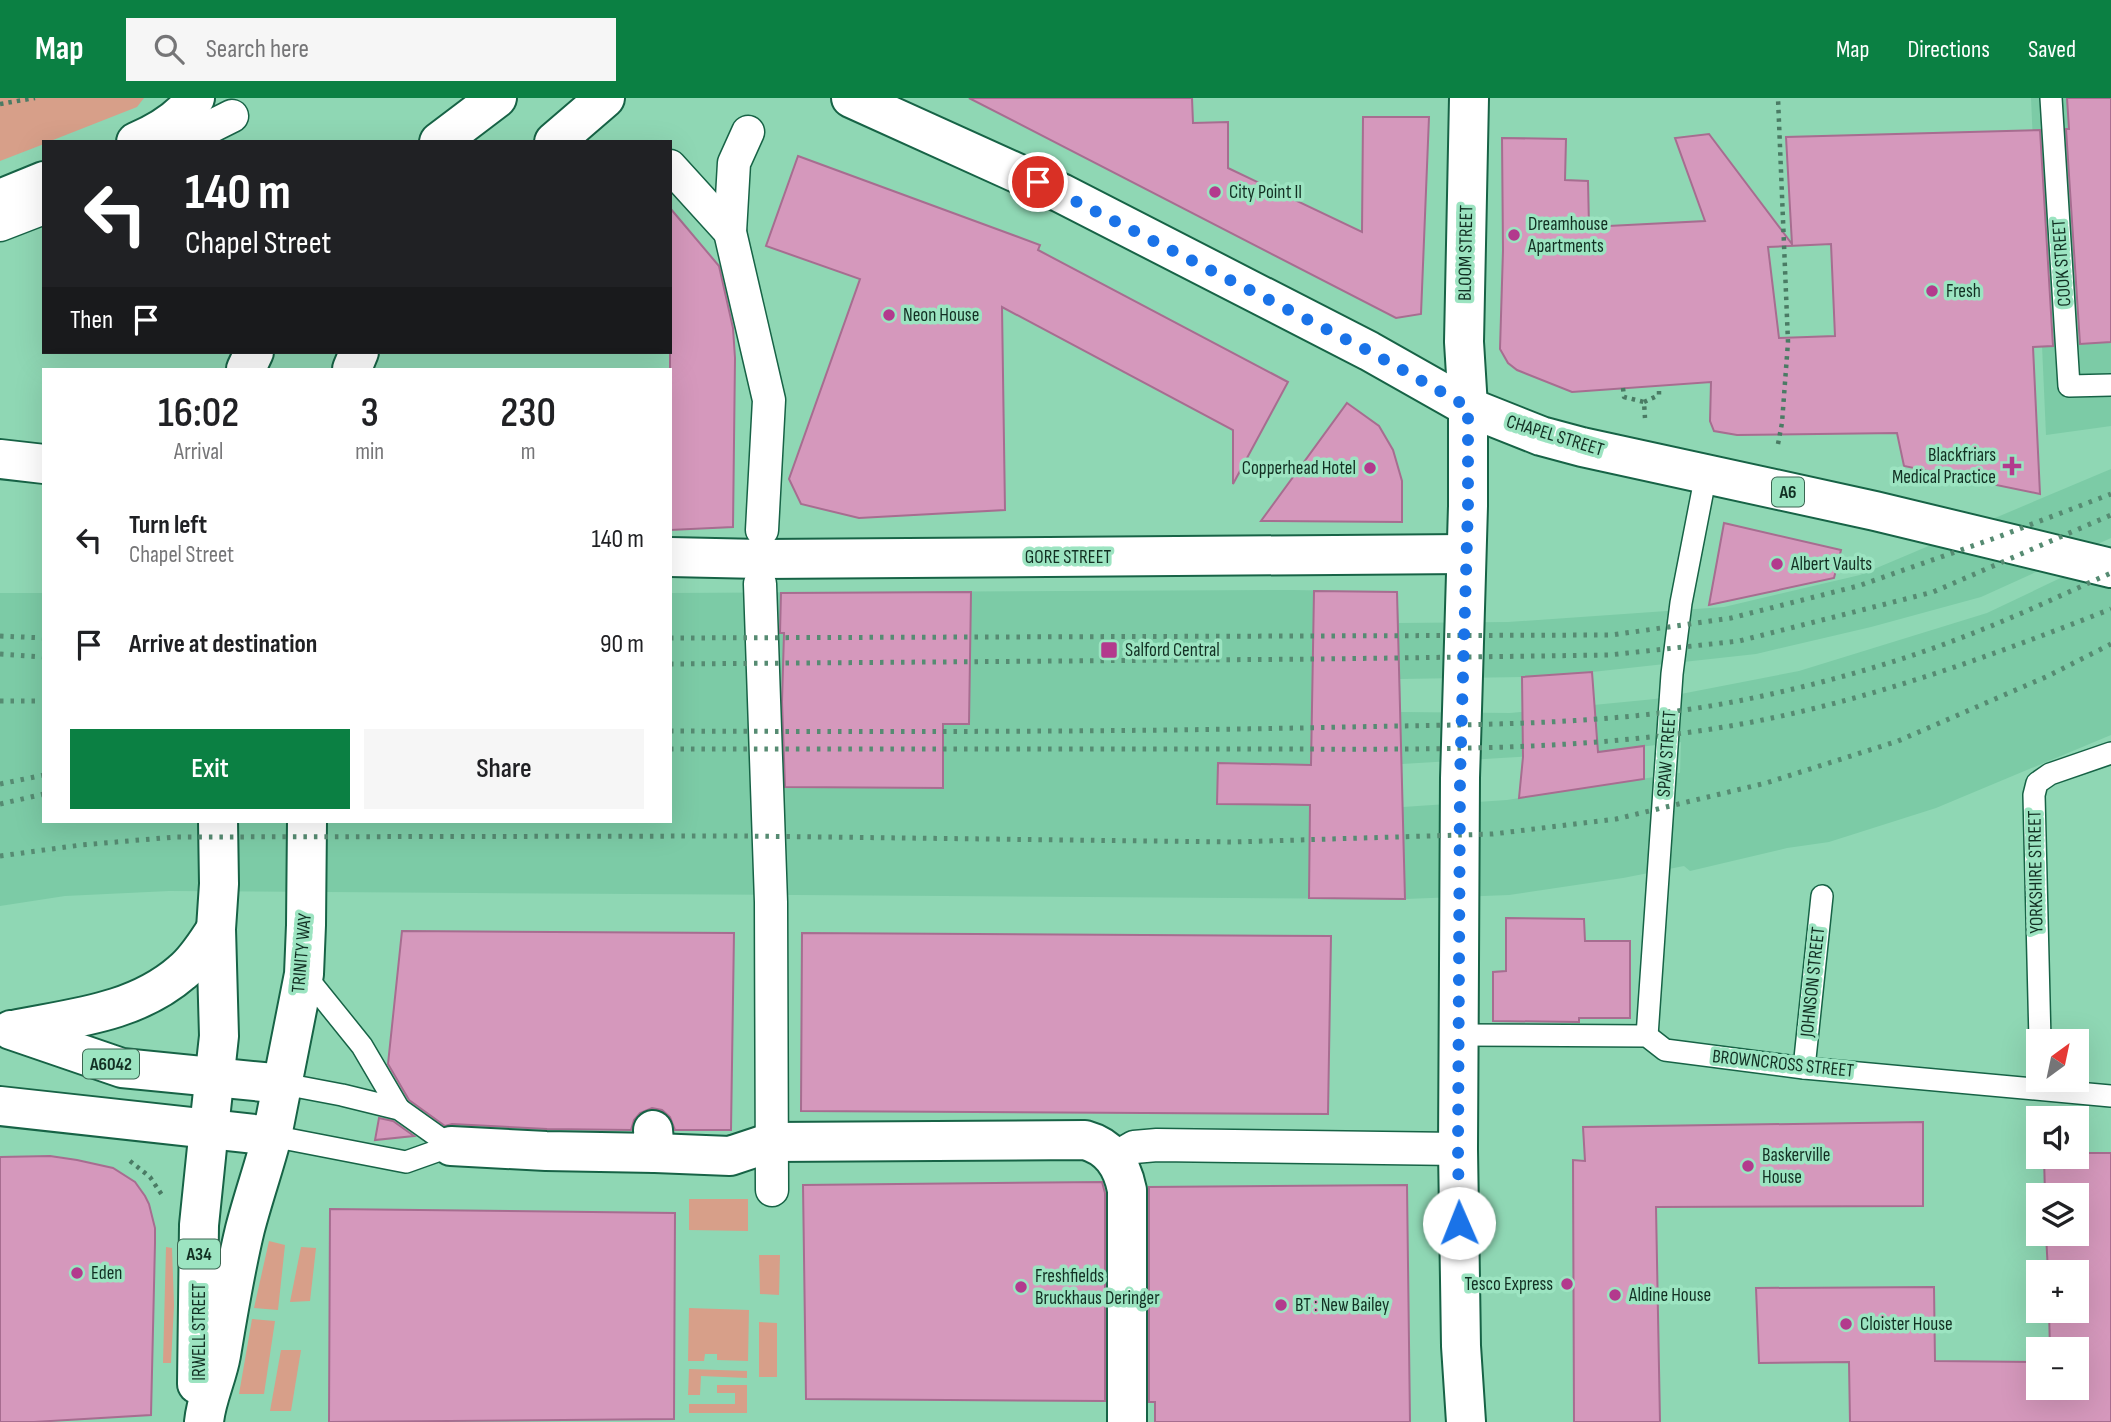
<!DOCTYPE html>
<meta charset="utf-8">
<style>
:root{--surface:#fff;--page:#f6f6f6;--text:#202124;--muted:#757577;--accent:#0b8043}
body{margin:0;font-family:"Sofia Sans Condensed",sans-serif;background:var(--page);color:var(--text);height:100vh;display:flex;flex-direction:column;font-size:26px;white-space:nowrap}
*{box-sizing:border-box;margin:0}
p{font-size:23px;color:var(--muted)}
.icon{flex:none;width:38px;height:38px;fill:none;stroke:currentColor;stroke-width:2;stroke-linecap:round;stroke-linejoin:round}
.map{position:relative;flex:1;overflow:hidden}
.panel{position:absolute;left:42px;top:270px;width:630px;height:455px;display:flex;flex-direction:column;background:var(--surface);border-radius:0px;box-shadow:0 7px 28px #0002}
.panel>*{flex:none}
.banner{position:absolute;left:42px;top:42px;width:630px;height:214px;border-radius:0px;box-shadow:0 7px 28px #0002;background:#202124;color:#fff;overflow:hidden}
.needle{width:46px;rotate:33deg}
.fabs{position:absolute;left:2026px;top:931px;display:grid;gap:14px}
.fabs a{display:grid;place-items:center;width:63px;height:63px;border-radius:0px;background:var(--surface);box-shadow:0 7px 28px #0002;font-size:35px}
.pin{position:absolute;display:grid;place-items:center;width:60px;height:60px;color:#fff;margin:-30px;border:4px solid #fff;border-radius:50%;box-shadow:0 2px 7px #0007}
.me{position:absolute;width:77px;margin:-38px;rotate:359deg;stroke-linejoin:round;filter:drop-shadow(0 0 5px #0008)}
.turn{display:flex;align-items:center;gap:24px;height:147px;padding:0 28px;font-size:32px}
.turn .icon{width:91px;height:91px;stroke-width:2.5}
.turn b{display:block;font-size:49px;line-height:60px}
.then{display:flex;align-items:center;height:66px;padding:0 28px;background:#0003;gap:14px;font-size:26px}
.eta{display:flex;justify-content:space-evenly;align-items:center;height:119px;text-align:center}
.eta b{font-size:42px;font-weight:600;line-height:49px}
.primary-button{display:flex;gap:14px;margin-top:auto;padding:14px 28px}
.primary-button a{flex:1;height:80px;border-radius:0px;background:var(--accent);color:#fff;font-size:28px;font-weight:600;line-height:80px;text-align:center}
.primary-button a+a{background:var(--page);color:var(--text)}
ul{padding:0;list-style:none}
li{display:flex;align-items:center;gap:21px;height:105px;padding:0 28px}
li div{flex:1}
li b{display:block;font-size:26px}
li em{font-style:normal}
header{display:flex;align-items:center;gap:42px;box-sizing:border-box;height:98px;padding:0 35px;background:var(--accent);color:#fff}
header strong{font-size:33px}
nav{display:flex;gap:38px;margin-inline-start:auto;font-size:24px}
.search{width:490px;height:63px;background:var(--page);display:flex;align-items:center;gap:18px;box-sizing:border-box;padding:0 24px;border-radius:0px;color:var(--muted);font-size:26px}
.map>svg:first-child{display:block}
.built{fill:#7ccba6;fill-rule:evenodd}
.green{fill:#d79f89}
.building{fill:#d598bc;stroke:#a76d90;stroke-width:2;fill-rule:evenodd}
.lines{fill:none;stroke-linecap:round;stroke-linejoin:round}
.service-casing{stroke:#176346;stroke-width:24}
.pedestrian-casing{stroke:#176346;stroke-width:35}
.minor-casing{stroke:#176346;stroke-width:42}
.secondary-casing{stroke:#176346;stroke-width:42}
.primary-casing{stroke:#176346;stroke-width:42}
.trunk-casing{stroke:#176346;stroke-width:42}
.path{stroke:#4a7b64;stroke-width:4.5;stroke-dasharray:3.5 5;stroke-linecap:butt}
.service{stroke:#fff;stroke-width:21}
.pedestrian{stroke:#fff;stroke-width:32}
.minor{stroke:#fff;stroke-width:38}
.secondary{stroke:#fff;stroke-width:38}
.primary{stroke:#fff;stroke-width:38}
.trunk{stroke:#fff;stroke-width:38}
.rail{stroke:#568b72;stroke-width:5;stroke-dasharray:3.5 7;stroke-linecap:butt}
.route{stroke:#1a73e8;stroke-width:12;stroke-dasharray:0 21.6}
.poi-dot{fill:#b33a8d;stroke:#9ce4c1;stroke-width:2.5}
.labels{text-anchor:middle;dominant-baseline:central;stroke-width:7;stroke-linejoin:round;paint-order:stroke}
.shield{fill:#9ce4c1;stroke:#3b6652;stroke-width:2}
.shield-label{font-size:18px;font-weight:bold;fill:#123023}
.poi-label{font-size:19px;fill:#123023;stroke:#9ce4c1;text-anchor:start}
.street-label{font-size:19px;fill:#123023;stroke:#9ce4c1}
</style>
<header>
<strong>Map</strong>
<div class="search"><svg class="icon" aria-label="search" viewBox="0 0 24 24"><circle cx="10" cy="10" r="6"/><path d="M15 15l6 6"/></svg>Search here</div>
<nav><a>Map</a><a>Directions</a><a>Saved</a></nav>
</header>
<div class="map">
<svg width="2111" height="1324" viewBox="0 0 2111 1324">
<rect width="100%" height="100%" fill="#8fd7b4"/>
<!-- built -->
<g class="built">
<path d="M 2031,0 L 2111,0 L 2111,328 L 2046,337 Z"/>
<path d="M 2111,371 L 2111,440 L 1981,499 L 1871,529 L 1756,556 L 1592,574 L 1522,579 L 1400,581 L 1401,614 L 1510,615 L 1655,601 L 1799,573 L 1987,515 L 2111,456 L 2111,637 L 1936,710 L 1829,744 L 1787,750 L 1690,773 L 1684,768 L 1623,780 L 1509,797 L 1405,801 L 169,793 L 65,798 L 0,808 L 0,495 L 44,495 L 44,723 L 670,723 L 670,495 L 1293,492 L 1397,494 L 1399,525 L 1508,524 L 1724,509 L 1860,477 ZM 1681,644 L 1680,675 L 1507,702 L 1403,709 L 1402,666 L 1598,654 Z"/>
</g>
<!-- green -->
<g class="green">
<path d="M 0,0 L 144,0 L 137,9 L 48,44 L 44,44 L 44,46 L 0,63 Z"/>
<path d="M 689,1101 L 748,1101 L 748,1133 L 689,1132 Z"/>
<path d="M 269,1143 L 285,1147 L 278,1212 L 254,1210 Z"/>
<path d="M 166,1149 L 172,1150 L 174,1207 L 171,1265 L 163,1265 Z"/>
<path d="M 301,1149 L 316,1150 L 310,1203 L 290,1204 Z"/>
<path d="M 759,1157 L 780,1157 L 779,1197 L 760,1196 Z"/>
<path d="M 689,1210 L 749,1212 L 748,1263 L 717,1262 L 717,1256 L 705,1256 L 704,1263 L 688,1263 Z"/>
<path d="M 252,1221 L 275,1223 L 264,1296 L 239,1296 Z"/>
<path d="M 759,1224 L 777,1225 L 777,1279 L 759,1279 Z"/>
<path d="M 281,1252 L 301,1252 L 291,1313 L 270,1313 Z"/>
<path d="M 689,1271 L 747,1273 L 747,1280 L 701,1278 L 700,1297 L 688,1297 Z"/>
<path d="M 717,1287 L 747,1287 L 747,1315 L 689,1315 L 689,1306 L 735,1306 L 735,1295 L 717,1295 Z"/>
</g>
<!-- building -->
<g class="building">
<path d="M 969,0 L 1192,0 L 1193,25 L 1228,24 L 1228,70 L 1362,134 L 1363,19 L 1429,19 L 1421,216 L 1396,220 Z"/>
<path d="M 2067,0 L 2111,0 L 2111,244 L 2080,246 L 2066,31 L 2069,31 Z"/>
<path d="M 2040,32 L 2053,248 L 2033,249 L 2040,396 L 1904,368 L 1897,335 L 1737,337 L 1714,333 L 1710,323 L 1711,284 L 1572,294 L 1517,272 L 1508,265 L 1500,251 L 1503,152 L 1502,40 L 1566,41 L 1565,82 L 1588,83 L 1589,129 L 1705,123 L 1675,40 L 1709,36 L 1792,146 L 1786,39 ZM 1831,146 L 1835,238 L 1779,240 L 1768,149 Z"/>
<path d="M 798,58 L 1040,147 L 1038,152 L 1288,284 L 1233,386 L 1233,332 L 1002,209 L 1005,412 L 859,420 L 801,406 L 789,381 L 860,181 L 766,148 Z"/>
<path d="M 670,110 L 719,168 L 733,230 L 735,260 L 733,429 L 670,432 Z"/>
<path d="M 1347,305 L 1379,328 L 1393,352 L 1402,383 L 1402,424 L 1261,423 Z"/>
<path d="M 1724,425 L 1841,452 L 1834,480 L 1709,507 Z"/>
<path d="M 1314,493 L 1397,494 L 1405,801 L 1309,800 L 1310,707 L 1217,706 L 1218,665 L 1311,667 Z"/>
<path d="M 971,494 L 969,626 L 943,626 L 943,690 L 785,689 L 782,604 L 784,535 L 780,535 L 781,495 Z"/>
<path d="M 1592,574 L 1598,654 L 1644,648 L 1644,681 L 1519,700 L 1523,659 L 1522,579 Z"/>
<path d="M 1506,820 L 1584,821 L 1585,843 L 1630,843 L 1630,920 L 1579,920 L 1579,924 L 1493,923 L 1493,874 L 1506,873 Z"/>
<path d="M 402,833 L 734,835 L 731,1032 L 675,1032 L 670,1019 L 662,1012 L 652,1010 L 640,1015 L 634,1022 L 631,1032 L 547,1031 L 452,1026 L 445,1028 L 409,1002 L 388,966 Z"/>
<path d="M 802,835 L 1331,838 L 1328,1016 L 801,1013 Z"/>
<path d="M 379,1020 L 393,1023 L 414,1038 L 375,1042 Z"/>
<path d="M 1923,1024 L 1923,1108 L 1656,1109 L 1660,1324 L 1574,1324 L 1573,1062 L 1585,1063 L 1583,1029 Z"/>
<path d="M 2077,1055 L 2111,1055 L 2111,1324 L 1850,1324 L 1849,1264 L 1759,1265 L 1756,1190 L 1934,1189 L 1935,1263 L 2039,1264 L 2039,1290 L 2077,1290 L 2077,1251 L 2050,1251 L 2049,1213 L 2077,1213 L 2077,1174 L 2048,1174 L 2046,1136 L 2077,1136 L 2077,1097 L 2045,1097 L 2044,1059 L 2077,1059 Z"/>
<path d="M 50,1058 L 77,1062 L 113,1070 L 135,1084 L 145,1098 L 149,1106 L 155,1130 L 155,1145 L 151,1317 L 34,1324 L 0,1324 L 0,1059 Z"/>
<path d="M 1102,1084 L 1105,1095 L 1105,1303 L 806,1301 L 803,1087 Z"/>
<path d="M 1407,1087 L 1410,1324 L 1155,1324 L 1155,1304 L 1149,1304 L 1149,1089 Z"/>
<path d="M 330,1111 L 675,1115 L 674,1321 L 329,1324 Z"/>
</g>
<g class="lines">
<defs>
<g id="service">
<path d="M 2051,0 L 2069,288 L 2111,287"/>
<path d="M 304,876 L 362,948 L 399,1011"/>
<path d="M 1459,937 L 1647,938 L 1665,952 L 1804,970 L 2111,998"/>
<path d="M 1647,938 L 1672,576 L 1681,505 L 1706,376"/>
<path d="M 2040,943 L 2034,697 L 2037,685 L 2050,676 L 2111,655"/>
<path d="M 1804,970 L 1822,798"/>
<path d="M 284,986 L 342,997 L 399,1011 L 451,1048"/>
<path d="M 272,1038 L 406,1064 L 451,1048"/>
</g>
<g id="pedestrian">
<path d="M 748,34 L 734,65 L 730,134 L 769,302 L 762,432"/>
<path d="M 188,44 L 200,34 L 232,18"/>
<path d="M 670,68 L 730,134"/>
<path d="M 0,127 L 44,110"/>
<path d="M 760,486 L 771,804 L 772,1092"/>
<path d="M 1115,1060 L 1134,1049 L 1157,1047 L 1458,1051"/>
</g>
<g id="minor">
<path d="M 136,44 C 159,34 182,21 195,0"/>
<path d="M 0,101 L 44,83"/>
<path d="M 1468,309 L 1464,244 L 1469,0"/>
<path d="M 670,459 L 760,461 L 1466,456"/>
<path d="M 451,1048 L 546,1053 L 655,1055 L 653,1032"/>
<path d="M 655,1055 L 730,1058 L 772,1044 L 1085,1042 C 1110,1049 1122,1067 1127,1092 L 1127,1324"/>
</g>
<path id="secondary" d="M 0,361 L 44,366"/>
<g id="primary">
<path d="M 851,0 L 1061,95 L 1369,253 L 1468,309 L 1541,338 L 1582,349 L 1875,413 L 2111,470"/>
<path d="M 197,1286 L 199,1127 L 209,1030"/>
<path d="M 204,1324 C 206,1301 217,1280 221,1257 C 228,1215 235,1172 245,1131 C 253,1100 264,1069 272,1038"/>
<path d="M 1466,1324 L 1461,1248 L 1458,1051 L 1460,680 L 1468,408 L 1468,309"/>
</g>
<g id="trunk">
<path d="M 439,44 L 497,0"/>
<path d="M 554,44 L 605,0"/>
<path d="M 246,271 L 254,254"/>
<path d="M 352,271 L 359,254"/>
<path d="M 11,932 L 122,970 L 284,986"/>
<path d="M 13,932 C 72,920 135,915 182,874 C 196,863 206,846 216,831"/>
<path d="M 0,1008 L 272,1038 L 304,876 L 306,827 L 307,723"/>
<path d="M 209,1030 L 219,938 L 216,831 L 219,786 L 218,723"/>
</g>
</defs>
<!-- service casing -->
<use href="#service" class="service-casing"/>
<!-- pedestrian casing -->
<use href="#pedestrian" class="pedestrian-casing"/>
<!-- minor casing -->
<use href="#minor" class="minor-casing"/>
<!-- secondary casing -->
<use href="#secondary" class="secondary-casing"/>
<!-- primary casing -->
<use href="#primary" class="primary-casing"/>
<!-- trunk casing -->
<use href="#trunk" class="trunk-casing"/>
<!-- path -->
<g class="path">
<path d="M 0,6 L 35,0"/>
<path d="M 1623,290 L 1624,299 L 1644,304 L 1645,320"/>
<path d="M 1644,304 L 1659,297 L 1659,288"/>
<path d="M 1778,346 L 1782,325 L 1788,244 L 1778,0"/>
<path d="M 130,1063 L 150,1079 L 162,1097"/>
</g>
<!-- service -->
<use href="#service" class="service"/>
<!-- pedestrian -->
<use href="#pedestrian" class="pedestrian"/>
<!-- minor -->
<use href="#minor" class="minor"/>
<!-- secondary -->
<use href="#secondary" class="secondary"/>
<!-- primary -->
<use href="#primary" class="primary"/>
<!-- trunk -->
<use href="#trunk" class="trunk"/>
<!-- rail -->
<g class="rail">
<path d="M 0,538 L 44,540"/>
<path d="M 670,540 L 1612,537 L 1731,520 L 1858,488 L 1998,439 L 2111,396"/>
<path d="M 0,556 L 44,559"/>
<path d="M 670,566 L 1321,561 L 1609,557 L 1739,543 L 1933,494 L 2111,417"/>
<path d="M 0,603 L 44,603"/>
<path d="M 670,633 C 896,634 1122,634 1347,629 C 1479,626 1613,628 1743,602 C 1822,586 1901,564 1976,534 C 2022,516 2066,495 2111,475"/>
<path d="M 670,651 C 863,651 1057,651 1250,651 C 1415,651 1584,655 1747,625 C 1874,601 1991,558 2111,511"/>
<path d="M 0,686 L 44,677"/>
<path d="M 0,706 L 44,696"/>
<path d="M 0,758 L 81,747 L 175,739 L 740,738 L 1233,744 L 1493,736 L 1616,721 L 1766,685 L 1898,643 L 2048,578 L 2111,546"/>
</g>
</g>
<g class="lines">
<!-- route -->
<path class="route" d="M 1038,84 L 1369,253 L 1468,309 L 1468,408 L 1460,680 L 1458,1051 L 1459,1125"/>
</g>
<!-- markers -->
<g class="poi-dot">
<circle cx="1215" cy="94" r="7"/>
<circle cx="1514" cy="137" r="7"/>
<circle cx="1932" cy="193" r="7"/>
<circle cx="889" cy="217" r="7"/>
<path d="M2008.5 357.5h7v7h7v7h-7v7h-7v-7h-7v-7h7z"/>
<circle cx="1370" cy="370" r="7"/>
<circle cx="1777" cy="466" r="7"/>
<rect x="1100" y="543" width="18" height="18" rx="3.5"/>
<circle cx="1748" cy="1068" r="7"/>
<circle cx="77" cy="1175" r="7"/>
<circle cx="1567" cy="1186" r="7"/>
<circle cx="1021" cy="1189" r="7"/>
<circle cx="1615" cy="1197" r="7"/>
<circle cx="1281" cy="1207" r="7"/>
<circle cx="1846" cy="1226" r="7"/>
</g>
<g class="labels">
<!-- shield labels -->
<g class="shield">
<rect x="1772" y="379.5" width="32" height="29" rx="5"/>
<rect x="83" y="951.5" width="56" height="29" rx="5"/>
<rect x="178" y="1141.5" width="42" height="29" rx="5"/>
</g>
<g class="shield-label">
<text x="1788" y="394">A6</text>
<text x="111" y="966">A6042</text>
<text x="199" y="1156">A34</text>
</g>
<!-- poi labels -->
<g class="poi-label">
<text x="1229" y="94">City Point II</text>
<text x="1528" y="126">Dreamhouse<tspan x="1528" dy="22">Apartments</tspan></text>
<text x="1946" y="193">Fresh</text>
<text x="903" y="217">Neon House</text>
<text x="1996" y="357" text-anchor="end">Blackfriars<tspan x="1996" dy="22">Medical Practice</tspan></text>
<text x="1356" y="370" text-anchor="end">Copperhead Hotel</text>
<text x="1791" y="466">Albert Vaults</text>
<text x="1125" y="552">Salford Central</text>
<text x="1762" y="1057">Baskerville<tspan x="1762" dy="22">House</tspan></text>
<text x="91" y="1175">Eden</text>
<text x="1035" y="1178">Freshfields<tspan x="1035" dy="22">Bruckhaus Deringer</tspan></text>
<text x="1553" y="1186" text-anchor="end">Tesco Express</text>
<text x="1629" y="1197">Aldine House</text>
<text x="1295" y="1207">BT : New Bailey</text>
<text x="1860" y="1226">Cloister House</text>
</g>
<!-- street labels -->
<g class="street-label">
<text transform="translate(1466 155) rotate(-89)">BLOOM STREET</text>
<text transform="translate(2062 165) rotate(-94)">COOK STREET</text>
<text transform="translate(1555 338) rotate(17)">CHAPEL STREET</text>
<text x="1068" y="459">GORE STREET</text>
<text transform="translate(1667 656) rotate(-86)">SPAW STREET</text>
<text transform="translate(2036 774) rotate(-91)">YORKSHIRE STREET</text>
<text transform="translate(302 855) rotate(-85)">TRINITY WAY</text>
<text transform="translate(1813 884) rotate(-84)">JOHNSON STREET</text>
<text transform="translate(1783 966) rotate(6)">BROWNCROSS STREET</text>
<text transform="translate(199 1234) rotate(-90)">IRWELL STREET</text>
</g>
</g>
</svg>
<div class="fabs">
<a><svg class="needle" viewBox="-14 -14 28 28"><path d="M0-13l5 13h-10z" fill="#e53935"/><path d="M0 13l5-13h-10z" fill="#757577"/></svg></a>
<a><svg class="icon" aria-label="sound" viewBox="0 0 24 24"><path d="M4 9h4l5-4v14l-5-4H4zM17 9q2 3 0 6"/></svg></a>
<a><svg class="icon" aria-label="layers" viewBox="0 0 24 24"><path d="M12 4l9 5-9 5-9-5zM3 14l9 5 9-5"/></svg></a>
<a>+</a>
<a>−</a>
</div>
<div class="pin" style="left:1038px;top:84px;background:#d93025"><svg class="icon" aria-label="arrive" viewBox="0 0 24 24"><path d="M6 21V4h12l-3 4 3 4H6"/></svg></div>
<svg class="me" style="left:1459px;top:1125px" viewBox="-20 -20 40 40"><circle r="19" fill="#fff"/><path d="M0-13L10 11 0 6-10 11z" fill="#1a73e8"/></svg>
<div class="banner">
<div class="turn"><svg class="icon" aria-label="left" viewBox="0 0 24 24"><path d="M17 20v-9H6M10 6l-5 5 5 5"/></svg><div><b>140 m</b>Chapel Street</div></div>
<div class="then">Then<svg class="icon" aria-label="arrive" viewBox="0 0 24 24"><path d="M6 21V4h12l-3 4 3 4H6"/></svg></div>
</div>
<section class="panel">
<div class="eta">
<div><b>16:02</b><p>Arrival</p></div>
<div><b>3</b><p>min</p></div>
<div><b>230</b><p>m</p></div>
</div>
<ul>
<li><svg class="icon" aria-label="left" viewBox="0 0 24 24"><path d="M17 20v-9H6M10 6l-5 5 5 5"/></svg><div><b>Turn left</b><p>Chapel Street</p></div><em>140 m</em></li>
<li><svg class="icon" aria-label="arrive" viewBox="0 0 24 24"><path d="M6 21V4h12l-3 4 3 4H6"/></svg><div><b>Arrive at destination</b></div><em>90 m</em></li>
</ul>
<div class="primary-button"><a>Exit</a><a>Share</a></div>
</section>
</div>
